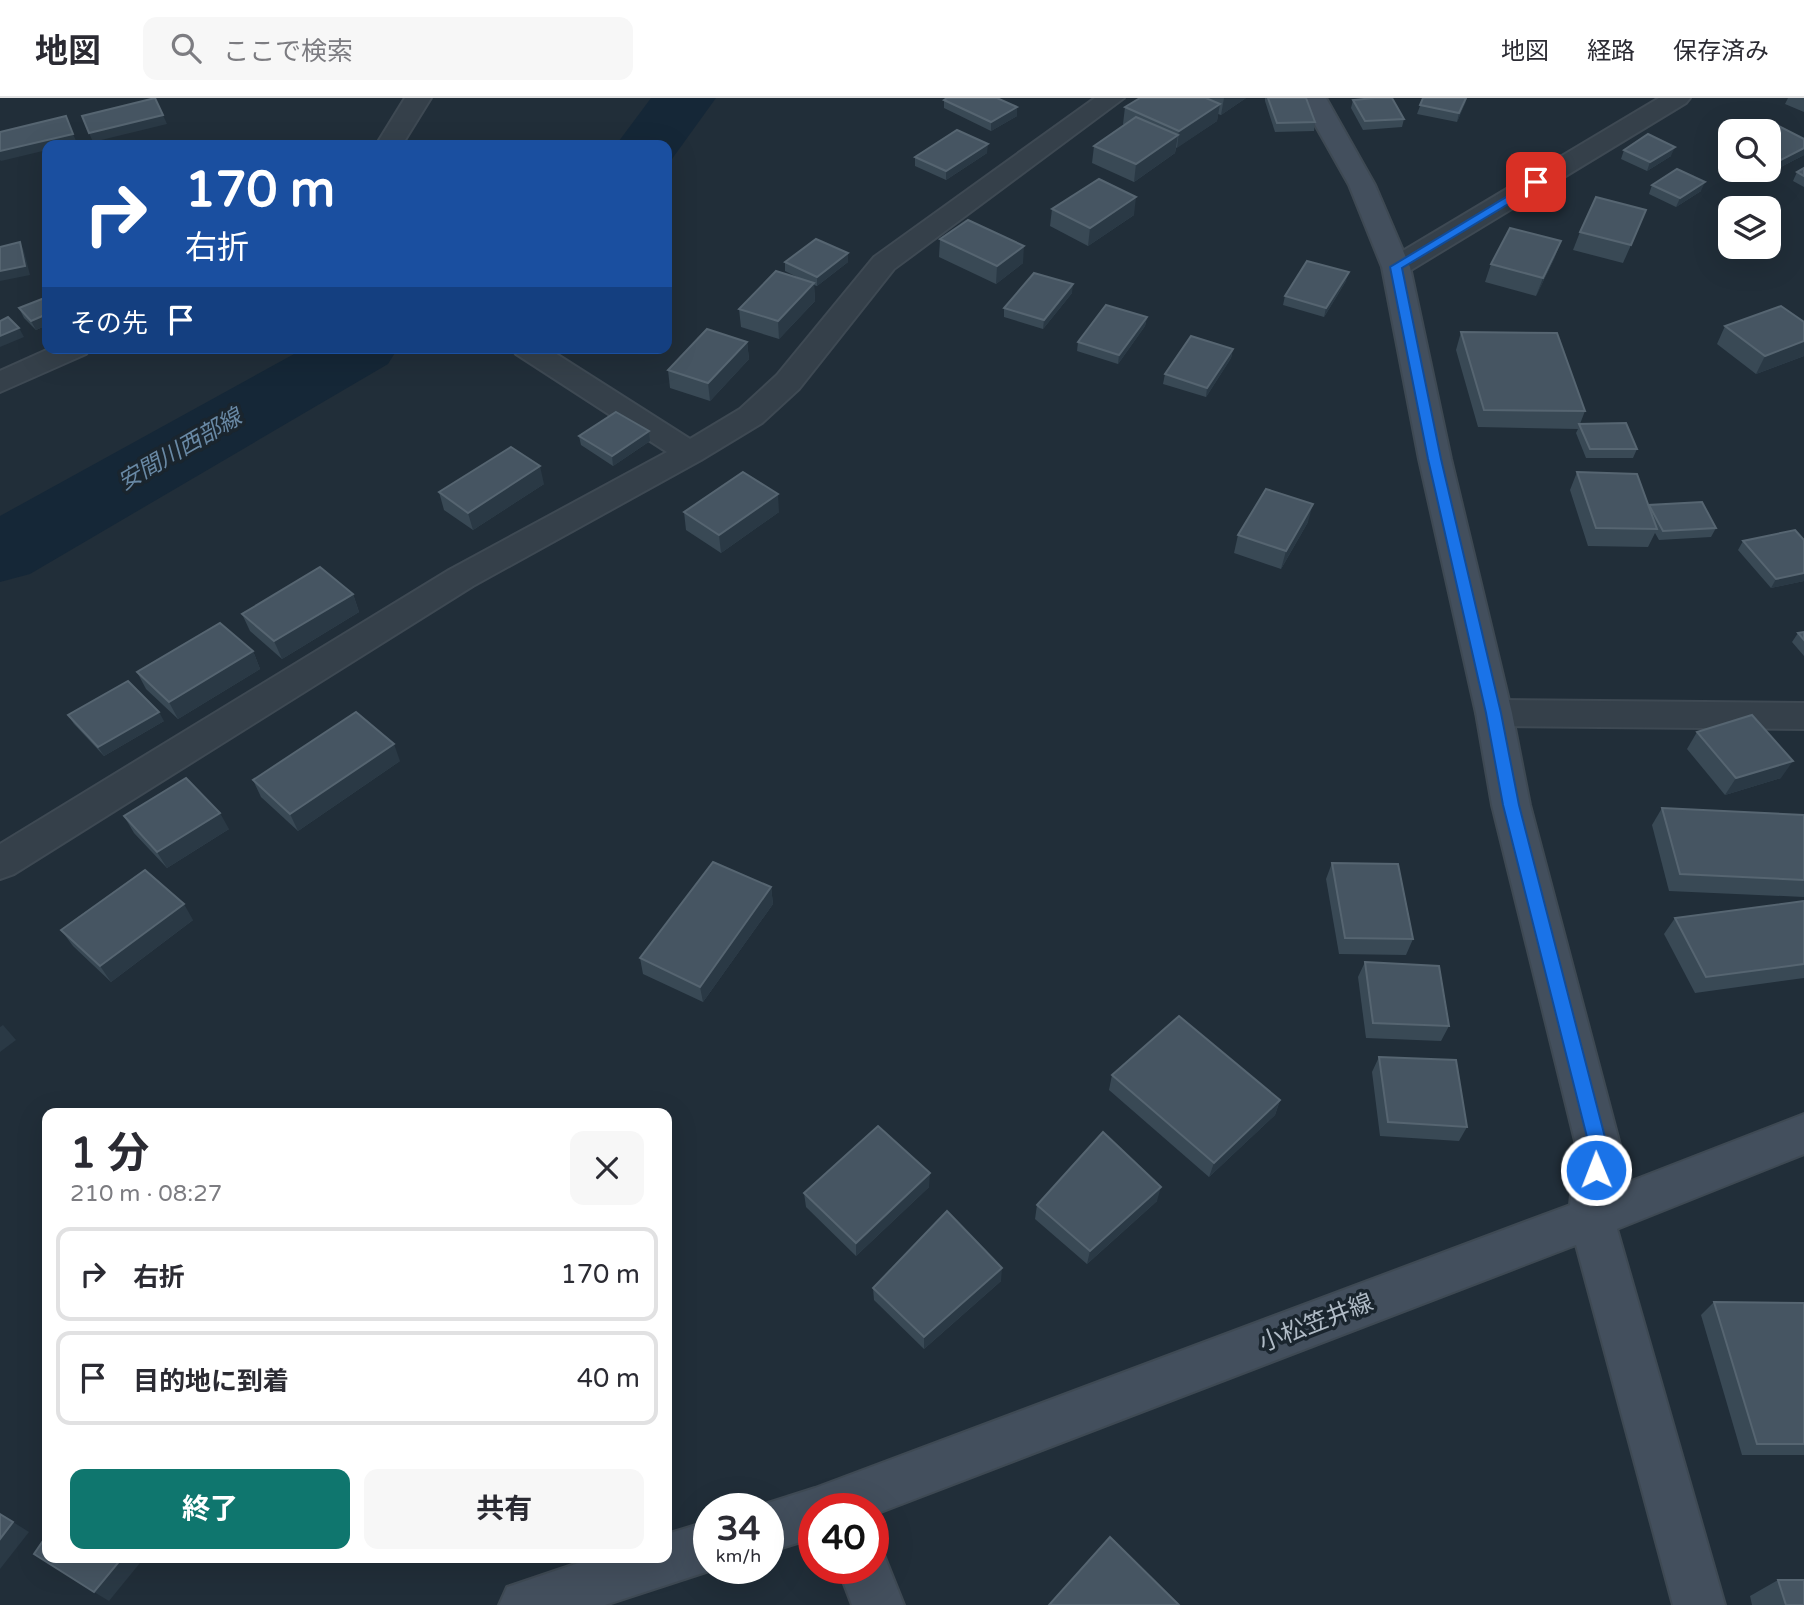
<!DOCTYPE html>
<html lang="ja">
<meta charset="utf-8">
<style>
:root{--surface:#fff;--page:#f7f7f7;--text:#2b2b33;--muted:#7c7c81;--line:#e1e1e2;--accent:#0f766e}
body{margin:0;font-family:"Varela Round","Noto Sans JP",sans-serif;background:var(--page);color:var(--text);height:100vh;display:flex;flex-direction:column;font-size:26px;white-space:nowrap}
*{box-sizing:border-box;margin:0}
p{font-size:23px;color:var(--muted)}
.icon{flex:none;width:38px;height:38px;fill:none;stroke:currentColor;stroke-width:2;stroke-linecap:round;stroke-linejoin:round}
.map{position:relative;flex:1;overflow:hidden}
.sheet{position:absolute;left:42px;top:1010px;width:630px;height:455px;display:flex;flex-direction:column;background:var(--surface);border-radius:14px;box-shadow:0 7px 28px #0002}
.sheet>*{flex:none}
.guide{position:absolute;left:42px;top:42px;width:630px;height:214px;border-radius:14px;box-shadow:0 7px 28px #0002;background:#1a4fa0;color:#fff;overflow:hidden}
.tools{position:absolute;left:1718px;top:21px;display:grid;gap:14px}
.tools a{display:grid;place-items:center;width:63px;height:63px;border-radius:14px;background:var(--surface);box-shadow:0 7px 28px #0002;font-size:35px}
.speed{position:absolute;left:693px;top:1395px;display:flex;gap:14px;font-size:35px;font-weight:700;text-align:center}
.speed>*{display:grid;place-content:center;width:91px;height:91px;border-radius:50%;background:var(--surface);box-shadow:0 7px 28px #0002;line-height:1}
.speed small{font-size:18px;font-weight:400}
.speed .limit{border:10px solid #d22;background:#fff;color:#111}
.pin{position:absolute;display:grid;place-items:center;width:60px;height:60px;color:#fff;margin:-30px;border-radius:14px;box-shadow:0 4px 10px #0006}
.me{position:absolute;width:77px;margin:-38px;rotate:359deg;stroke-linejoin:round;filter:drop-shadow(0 0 5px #0008)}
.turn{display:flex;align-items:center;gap:24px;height:147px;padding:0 28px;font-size:32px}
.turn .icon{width:91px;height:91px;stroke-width:2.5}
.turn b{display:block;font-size:49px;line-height:60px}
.then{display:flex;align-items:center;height:66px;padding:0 28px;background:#0003;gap:14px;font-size:26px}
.round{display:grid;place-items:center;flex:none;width:74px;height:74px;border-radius:14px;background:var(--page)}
.head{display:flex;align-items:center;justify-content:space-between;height:119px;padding:0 28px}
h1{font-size:42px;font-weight:700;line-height:52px}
.primary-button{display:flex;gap:14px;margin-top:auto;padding:14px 28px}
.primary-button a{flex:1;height:80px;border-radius:14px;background:var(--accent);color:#fff;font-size:28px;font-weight:700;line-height:80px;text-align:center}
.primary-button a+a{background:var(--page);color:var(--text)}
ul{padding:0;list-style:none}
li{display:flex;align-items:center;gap:21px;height:94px;margin:0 14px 10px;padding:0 14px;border:4px solid var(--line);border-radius:14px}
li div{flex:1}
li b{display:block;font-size:26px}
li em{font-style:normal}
header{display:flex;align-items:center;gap:42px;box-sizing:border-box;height:98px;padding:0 35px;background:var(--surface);border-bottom:2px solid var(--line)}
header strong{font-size:33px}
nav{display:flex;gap:38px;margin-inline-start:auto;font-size:24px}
.search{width:490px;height:63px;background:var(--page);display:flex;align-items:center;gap:18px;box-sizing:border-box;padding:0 24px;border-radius:14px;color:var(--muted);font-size:26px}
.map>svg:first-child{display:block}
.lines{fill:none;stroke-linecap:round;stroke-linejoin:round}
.river{fill:#152737;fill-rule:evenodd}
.street-casing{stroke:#3e4953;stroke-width:4}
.secondary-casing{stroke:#3e4953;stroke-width:4}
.street{fill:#35404a;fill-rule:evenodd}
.secondary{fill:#434f5d;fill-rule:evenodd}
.wall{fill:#394955}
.shaded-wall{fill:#2a3945}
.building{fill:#465562;stroke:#566571;stroke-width:2}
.route{fill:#1a73e8;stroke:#114b97;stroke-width:2}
.labels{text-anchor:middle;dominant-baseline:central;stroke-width:7;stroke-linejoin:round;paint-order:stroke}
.water-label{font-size:23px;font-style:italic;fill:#6989a5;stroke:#1a252e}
.near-street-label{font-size:24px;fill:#b0bbc6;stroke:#1a252e}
</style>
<header>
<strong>地図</strong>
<div class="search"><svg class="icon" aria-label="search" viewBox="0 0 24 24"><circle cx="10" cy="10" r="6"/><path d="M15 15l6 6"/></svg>ここで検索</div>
<nav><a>地図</a><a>経路</a><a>保存済み</a></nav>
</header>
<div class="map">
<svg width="1804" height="1507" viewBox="0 0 1804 1507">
<rect width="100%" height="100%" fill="#212e39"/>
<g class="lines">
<!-- river -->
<g class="river">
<path d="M 651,0 L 716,0 L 672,61 L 667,62 L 667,47 L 616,47 Z"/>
<path d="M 305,250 L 398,250 L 388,266 L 30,476 L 0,484 L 0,418 Z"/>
</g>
<defs>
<g id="street">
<path d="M 405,0 L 431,0 L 402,47 L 376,47 Z"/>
<path d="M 1095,0 L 1124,0 L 894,171 L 799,291 L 762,325 L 701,362 L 473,488 L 14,776 L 0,781 L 0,746 L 449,472 L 667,354 L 516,256 L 511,250 L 547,250 L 690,341 L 740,311 L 777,277 L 874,159 Z"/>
<path d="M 1659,0 L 1690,0 L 1686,5 L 1406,175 L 1396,177 L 1386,175 L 1382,169 L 1386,163 Z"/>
<path d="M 51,250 L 91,250 L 86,256 L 0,294 L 0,273 Z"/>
<path d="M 1494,602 L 1804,605 L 1804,631 L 1494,628 L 1481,625 L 1476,615 L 1481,605 Z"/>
</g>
<g id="secondary">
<path d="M 1300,0 L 1326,0 L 1375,87 L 1410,169 L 1451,361 L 1512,615 L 1530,707 L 1620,1047 L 1616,1089 L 1804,1016 L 1804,1056 L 1617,1131 L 1725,1507 L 1673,1507 L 1576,1147 L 873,1417 L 873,1410 L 814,1410 L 814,1440 L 768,1454 L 768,1410 L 752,1410 L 815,1390 L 1570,1107 L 1576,1047 L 1492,707 L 1476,615 L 1419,361 L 1382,169 L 1349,87 Z"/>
<path d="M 709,1423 L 709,1470 L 717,1470 L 709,1473 L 605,1507 L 499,1507 L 507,1489 L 593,1460 L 667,1460 L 667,1436 Z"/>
<path d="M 873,1448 L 882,1452 L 904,1507 L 852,1507 L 838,1470 L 873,1470 Z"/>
</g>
</defs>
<!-- street casing -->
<use href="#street" class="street-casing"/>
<!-- secondary casing -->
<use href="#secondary" class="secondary-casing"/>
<!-- street -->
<use href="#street" class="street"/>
<!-- secondary -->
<use href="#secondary" class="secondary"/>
</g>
<!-- wall -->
<g class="wall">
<path d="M 1140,0 L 1246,0 L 1221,17 L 1218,16 L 1217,23 L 1176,50 L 1175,55 L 1134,84 L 1092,65 L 1094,48 L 1125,27 L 1123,26 L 1125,9 Z"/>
<path d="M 1265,0 L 1306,0 L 1315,24 L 1314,33 L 1275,34 L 1265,3 Z"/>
<path d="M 1423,0 L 1467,0 L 1457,24 L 1417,16 Z"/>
<path d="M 1788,0 L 1804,0 L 1804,14 L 1785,6 Z"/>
<path d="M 944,2 L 1017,18 L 991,33 L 944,10 Z"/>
<path d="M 1353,2 L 1404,21 L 1402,29 L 1363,32 L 1351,10 Z"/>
<path d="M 1769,33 L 1804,41 L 1804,57 L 1777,71 L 1769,67 Z"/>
<path d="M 1624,52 L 1671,58 L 1647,73 L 1621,61 Z"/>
<path d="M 987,55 L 946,82 L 915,68 L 915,59 Z"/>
<path d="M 1804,70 L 1804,89 L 1793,83 L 1797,74 Z"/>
<path d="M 1652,87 L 1701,93 L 1676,109 L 1649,96 Z"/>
<path d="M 1052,111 L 1134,117 L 1088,148 L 1050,128 Z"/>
<path d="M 1639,129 L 1623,165 L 1573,152 L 1580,134 Z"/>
<path d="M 940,141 L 1023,165 L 996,186 L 939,159 Z"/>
<path d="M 1561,143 L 1554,161 L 1536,198 L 1485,184 L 1491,166 Z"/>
<path d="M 785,164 L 848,164 L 817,188 L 814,187 L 815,203 L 779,241 L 741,229 L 739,211 L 801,181 L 785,173 Z"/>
<path d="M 1346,183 L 1324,219 L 1283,207 L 1285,198 Z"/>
<path d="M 1072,195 L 1043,231 L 1004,219 L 1004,210 Z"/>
<path d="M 47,199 L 47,227 L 36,232 L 24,220 L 19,210 Z"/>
<path d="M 1147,219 L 1145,228 L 1118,266 L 1077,253 L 1078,244 Z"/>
<path d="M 1804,224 L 1804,258 L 1756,276 L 1717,246 L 1725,228 Z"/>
<path d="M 1461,234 L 1585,313 L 1580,326 L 1637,351 L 1633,360 L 1586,360 L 1576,335 L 1578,331 L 1478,329 L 1456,252 Z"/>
<path d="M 747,244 L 749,261 L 710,303 L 670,290 L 668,272 Z"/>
<path d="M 1233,251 L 1231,260 L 1206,299 L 1163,286 L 1165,276 Z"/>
<path d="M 649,333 L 650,343 L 613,368 L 581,347 L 579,338 Z"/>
<path d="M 1577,374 L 1649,409 L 1649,407 L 1716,430 L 1711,439 L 1659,442 L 1655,435 L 1648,449 L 1588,448 L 1570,392 Z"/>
<path d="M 544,386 L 473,432 L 444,412 L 439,394 Z"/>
<path d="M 684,414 L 779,414 L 721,455 L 686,432 Z"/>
<path d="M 1308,424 L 1281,471 L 1234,455 L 1238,437 Z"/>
<path d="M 1804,442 L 1804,483 L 1771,490 L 1738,452 L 1743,443 Z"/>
<path d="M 353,496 L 359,514 L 282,561 L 250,533 L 242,516 Z"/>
<path d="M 1804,534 L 1804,558 L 1792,544 L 1798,535 Z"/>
<path d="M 253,553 L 260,571 L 178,621 L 146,591 L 137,574 Z"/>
<path d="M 68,617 L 164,623 L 104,658 L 74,626 Z"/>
<path d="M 1697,634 L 1781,680 L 1725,697 L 1687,651 Z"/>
<path d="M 400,663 L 298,733 L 261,699 L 253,682 Z"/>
<path d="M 1662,710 L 1804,717 L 1804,799 L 1669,793 L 1652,727 Z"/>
<path d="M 124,718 L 229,731 L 167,770 L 134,735 Z"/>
<path d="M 1332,765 L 1413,841 L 1406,857 L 1339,856 L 1326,781 Z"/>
<path d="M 771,789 L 773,806 L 703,904 L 643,876 L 640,860 Z"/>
<path d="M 1804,803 L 1804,880 L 1695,895 L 1664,836 L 1675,820 Z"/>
<path d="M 193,822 L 111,884 L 73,848 L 61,832 Z"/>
<path d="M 1365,864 L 1449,928 L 1441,943 L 1366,940 L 1358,879 Z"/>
<path d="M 1379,959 L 1467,1029 L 1459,1043 L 1380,1038 L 1372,974 Z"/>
<path d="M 1112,977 L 1280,1002 L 1275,1017 L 1209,1079 L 1109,992 Z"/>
<path d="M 929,1089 L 856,1158 L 806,1109 L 804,1095 Z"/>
<path d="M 1157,1103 L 1087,1166 L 1035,1121 L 1037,1107 Z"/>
<path d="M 1001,1183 L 924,1251 L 874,1202 L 873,1190 Z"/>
<path d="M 1714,1204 L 1804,1205 L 1804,1357 L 1742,1357 L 1701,1217 Z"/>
<path d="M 1778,1482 L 1804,1507 L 1752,1507 L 1750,1498 Z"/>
</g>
<!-- shaded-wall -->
<g class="shaded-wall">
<path d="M 1224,0 L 1246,0 L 1221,17 Z"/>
<path d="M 1466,0 L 1466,4 L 1457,24 L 1459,15 Z"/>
<path d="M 1220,6 L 1217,23 L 1177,50 L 1179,33 Z"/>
<path d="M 1017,9 L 1017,18 L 991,33 L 991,24 Z"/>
<path d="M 163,17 L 167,26 L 93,44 L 89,35 Z"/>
<path d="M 73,36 L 77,45 L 66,47 L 47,47 L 47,52 L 1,63 L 0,62 L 0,53 Z"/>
<path d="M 1178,37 L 1175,55 L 1134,84 L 1136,66 Z"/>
<path d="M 988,46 L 987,55 L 946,82 L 946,73 Z"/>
<path d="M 1675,49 L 1671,58 L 1647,73 L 1650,64 Z"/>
<path d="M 1804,50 L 1804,57 L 1777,71 L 1781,62 Z"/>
<path d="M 1705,84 L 1701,93 L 1676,109 L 1680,100 Z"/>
<path d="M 1136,99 L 1134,117 L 1088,148 L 1090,130 Z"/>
<path d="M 1561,143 L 1554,161 L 1536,198 L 1543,180 Z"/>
<path d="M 20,144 L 24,153 L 30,177 L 0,183 L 0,173 Z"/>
<path d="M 1024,148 L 1023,165 L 996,186 L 997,168 Z"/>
<path d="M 848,155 L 848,164 L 817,188 L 817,179 Z"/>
<path d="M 1349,174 L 1346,183 L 1324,219 L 1326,210 Z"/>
<path d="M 814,185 L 815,203 L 779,241 L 778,223 Z"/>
<path d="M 1073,186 L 1072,195 L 1043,231 L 1044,222 Z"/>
<path d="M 47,216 L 47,227 L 36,232 L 31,223 Z"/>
<path d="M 1147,219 L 1145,228 L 1118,266 L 1119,257 Z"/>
<path d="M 19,230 L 24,239 L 0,249 L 0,238 Z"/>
<path d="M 1804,243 L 1804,258 L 1756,276 L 1765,258 Z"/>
<path d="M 747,244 L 749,261 L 710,303 L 708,285 Z"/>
<path d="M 1233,251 L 1231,260 L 1206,299 L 1207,290 Z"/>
<path d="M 649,333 L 650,343 L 613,368 L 612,358 Z"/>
<path d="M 540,368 L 544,386 L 473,432 L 468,415 Z"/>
<path d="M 778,396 L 779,414 L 721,455 L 719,437 Z"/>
<path d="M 1313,406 L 1308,424 L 1281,471 L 1286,453 Z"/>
<path d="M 1804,475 L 1804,483 L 1771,490 L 1776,481 Z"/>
<path d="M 353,496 L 359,514 L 282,561 L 274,543 Z"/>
<path d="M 253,553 L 260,571 L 178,621 L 169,604 Z"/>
<path d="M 159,614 L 164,623 L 104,658 L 98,649 Z"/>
<path d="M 394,646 L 400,663 L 298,733 L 290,716 Z"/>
<path d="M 1793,663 L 1781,680 L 1725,697 L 1736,680 Z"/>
<path d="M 220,715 L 229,731 L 167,770 L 157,754 Z"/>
<path d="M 771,789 L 773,806 L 703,904 L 700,889 Z"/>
<path d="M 184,806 L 193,822 L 111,884 L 100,868 Z"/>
<path d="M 3,927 L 16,942 L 0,954 L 0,929 Z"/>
<path d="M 1280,1002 L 1275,1017 L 1209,1079 L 1214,1065 Z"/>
<path d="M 930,1075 L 929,1089 L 856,1158 L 856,1145 Z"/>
<path d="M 1161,1089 L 1157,1103 L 1087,1166 L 1090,1153 Z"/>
<path d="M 1002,1170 L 1001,1183 L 924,1251 L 924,1239 Z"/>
<path d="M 13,1424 L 29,1434 L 0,1471 L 0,1441 Z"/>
<path d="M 122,1460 L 144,1460 L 109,1503 L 94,1494 Z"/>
</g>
<!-- building -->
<g class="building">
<path d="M 155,0 L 163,17 L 89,35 L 82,18 Z"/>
<path d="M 947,0 L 997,0 L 1017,9 L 991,24 L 944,2 Z"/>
<path d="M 1140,0 L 1206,0 L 1220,6 L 1179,33 L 1125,9 Z"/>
<path d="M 1268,0 L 1306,0 L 1315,24 L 1277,25 Z"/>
<path d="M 1375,0 L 1392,0 L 1404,21 L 1365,23 L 1353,2 Z"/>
<path d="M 1423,0 L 1466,0 L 1459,15 L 1420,7 Z"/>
<path d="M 66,18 L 73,36 L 0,53 L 0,34 Z"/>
<path d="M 1136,19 L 1178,37 L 1136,66 L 1094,48 Z"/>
<path d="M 1773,25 L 1804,41 L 1804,50 L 1781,62 L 1769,56 L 1769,33 L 1757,33 Z"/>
<path d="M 957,32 L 988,46 L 946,73 L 915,59 Z"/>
<path d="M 1648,36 L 1675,49 L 1650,64 L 1624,52 Z"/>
<path d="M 1804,70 L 1804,78 L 1797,74 Z"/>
<path d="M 1677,71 L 1705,84 L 1680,100 L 1652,87 Z"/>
<path d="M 1099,81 L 1136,99 L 1090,130 L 1052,111 Z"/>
<path d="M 1596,99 L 1646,112 L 1631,147 L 1580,134 Z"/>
<path d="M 968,122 L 1024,148 L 997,168 L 940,141 Z"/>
<path d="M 1510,130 L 1561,143 L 1543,180 L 1491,166 Z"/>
<path d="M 816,141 L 848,155 L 817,179 L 785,164 Z"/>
<path d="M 20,144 L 25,168 L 0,173 L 0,149 Z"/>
<path d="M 1307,163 L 1349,174 L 1326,210 L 1285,198 Z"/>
<path d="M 776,173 L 814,185 L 778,223 L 739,211 Z"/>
<path d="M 1034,175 L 1073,186 L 1044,222 L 1004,210 Z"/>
<path d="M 47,199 L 47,216 L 31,223 L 19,210 Z"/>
<path d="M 1106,207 L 1147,219 L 1119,257 L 1078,244 Z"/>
<path d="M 1781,208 L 1804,224 L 1804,243 L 1765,258 L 1725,228 Z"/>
<path d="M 8,219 L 19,230 L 0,238 L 0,223 Z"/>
<path d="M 707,231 L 747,244 L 708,285 L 668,272 Z"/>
<path d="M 1461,234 L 1557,235 L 1585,313 L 1484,312 Z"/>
<path d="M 1191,238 L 1233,251 L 1207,290 L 1165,276 Z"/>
<path d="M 616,314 L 649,333 L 612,358 L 579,338 Z"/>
<path d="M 1626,325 L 1637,351 L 1590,351 L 1579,326 Z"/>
<path d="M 511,349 L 540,368 L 468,415 L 439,394 Z"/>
<path d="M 743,374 L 778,396 L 719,437 L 684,414 Z"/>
<path d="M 1577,374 L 1637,376 L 1657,431 L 1596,430 Z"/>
<path d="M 1266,391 L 1313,406 L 1286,453 L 1238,437 Z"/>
<path d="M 1702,404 L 1716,430 L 1663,433 L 1649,407 Z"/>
<path d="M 1795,432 L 1804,442 L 1804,475 L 1776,481 L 1743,443 Z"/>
<path d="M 320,469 L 353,496 L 274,543 L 242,516 Z"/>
<path d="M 220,525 L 253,553 L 169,604 L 137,574 Z"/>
<path d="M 1804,534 L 1804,542 L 1798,535 Z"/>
<path d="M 128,583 L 159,614 L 98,649 L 68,617 Z"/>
<path d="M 356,614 L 394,646 L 290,716 L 253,682 Z"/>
<path d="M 1752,617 L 1793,663 L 1736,680 L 1697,634 Z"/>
<path d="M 186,680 L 220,715 L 157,754 L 124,718 Z"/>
<path d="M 1662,710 L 1804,717 L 1804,782 L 1680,776 Z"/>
<path d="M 713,764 L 771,789 L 700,889 L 640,860 Z"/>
<path d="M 1332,765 L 1398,766 L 1413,841 L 1345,840 Z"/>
<path d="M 145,772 L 184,806 L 100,868 L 61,832 Z"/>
<path d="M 1804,803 L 1804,866 L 1706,879 L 1675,820 Z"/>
<path d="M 1365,864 L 1439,868 L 1449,928 L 1373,925 Z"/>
<path d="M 1179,918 L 1280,1002 L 1214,1065 L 1112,977 Z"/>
<path d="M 1379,959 L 1456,962 L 1467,1029 L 1388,1024 Z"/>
<path d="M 878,1028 L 930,1075 L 856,1145 L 804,1095 Z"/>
<path d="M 1103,1034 L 1161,1089 L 1090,1153 L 1037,1107 Z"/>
<path d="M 947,1113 L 1002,1170 L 924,1239 L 873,1190 Z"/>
<path d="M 1714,1204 L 1804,1205 L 1804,1346 L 1757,1346 Z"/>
<path d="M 0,1416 L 13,1424 L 0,1441 Z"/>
<path d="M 47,1437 L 47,1460 L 122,1460 L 94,1494 L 34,1456 Z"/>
<path d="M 1110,1439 L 1179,1507 L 1049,1507 Z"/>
<path d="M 1778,1482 L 1804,1482 L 1804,1507 L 1786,1507 Z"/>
</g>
<!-- route -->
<path class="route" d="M 1536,81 L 1542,84 L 1540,87 L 1402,170 L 1441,361 L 1501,615 L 1519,707 L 1607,1047 L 1603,1078 L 1596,1080 L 1590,1078 L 1587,1072 L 1589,1047 L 1503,707 L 1486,615 L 1428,361 L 1390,169 Z"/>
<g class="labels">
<!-- water labels -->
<g class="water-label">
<text transform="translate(180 352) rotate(-30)">安間川西部線</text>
</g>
<!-- near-street labels -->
<g class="near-street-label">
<text transform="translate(1316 1225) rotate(-21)">小松笠井線</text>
</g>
</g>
</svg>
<div class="tools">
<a><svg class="icon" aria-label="search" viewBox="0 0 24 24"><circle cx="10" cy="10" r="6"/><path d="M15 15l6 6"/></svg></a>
<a><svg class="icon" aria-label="layers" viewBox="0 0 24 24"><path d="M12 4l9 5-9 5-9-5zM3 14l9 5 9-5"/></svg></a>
</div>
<div class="speed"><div>34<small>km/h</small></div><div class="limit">40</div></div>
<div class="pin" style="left:1536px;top:84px;background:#d93025"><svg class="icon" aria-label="arrive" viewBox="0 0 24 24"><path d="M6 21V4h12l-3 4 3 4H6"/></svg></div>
<svg class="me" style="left:1596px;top:1072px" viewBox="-20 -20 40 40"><circle r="17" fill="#1a73e8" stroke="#fff" stroke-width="3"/><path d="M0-11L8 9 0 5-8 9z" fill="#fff"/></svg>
<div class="guide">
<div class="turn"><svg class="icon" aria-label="right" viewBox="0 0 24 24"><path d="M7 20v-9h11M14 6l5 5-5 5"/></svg><div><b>170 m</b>右折</div></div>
<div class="then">その先<svg class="icon" aria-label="arrive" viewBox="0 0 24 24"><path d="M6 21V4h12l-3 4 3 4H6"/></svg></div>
</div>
<section class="sheet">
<div class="head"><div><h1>1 分</h1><p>210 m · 08:27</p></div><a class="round"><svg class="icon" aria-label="close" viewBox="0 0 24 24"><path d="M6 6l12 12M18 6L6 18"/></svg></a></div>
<ul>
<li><svg class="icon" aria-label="right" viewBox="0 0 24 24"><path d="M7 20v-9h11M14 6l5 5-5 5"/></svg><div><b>右折</b></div><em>170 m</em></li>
<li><svg class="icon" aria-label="arrive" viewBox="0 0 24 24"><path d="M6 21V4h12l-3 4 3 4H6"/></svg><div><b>目的地に到着</b></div><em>40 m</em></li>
</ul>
<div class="primary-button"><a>終了</a><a>共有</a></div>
</section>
</div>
